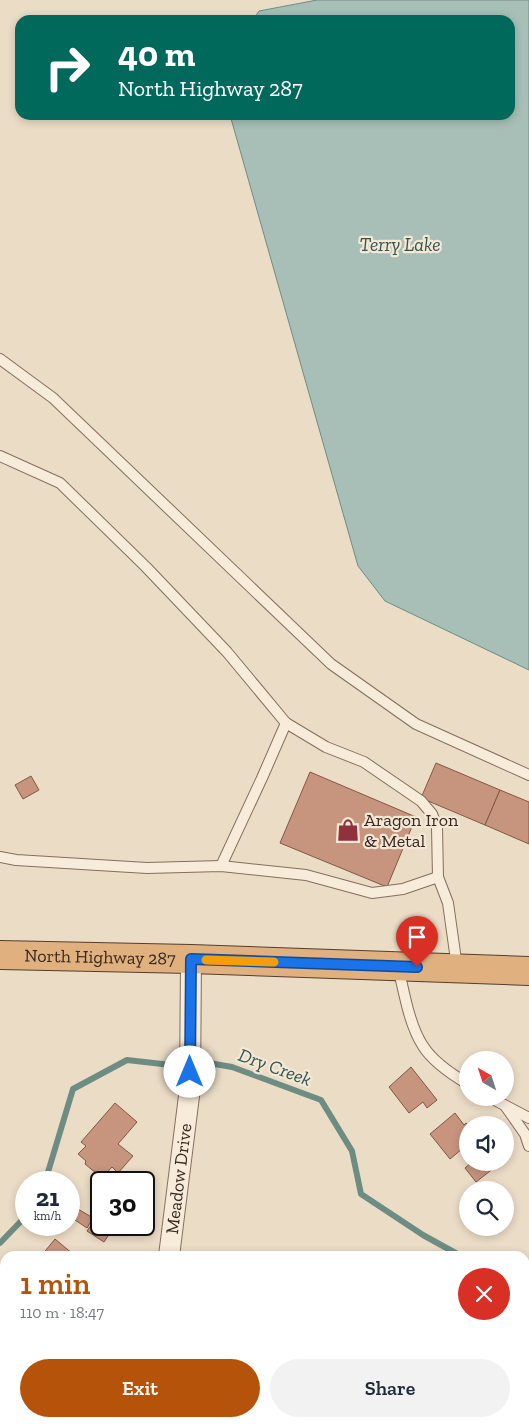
<!DOCTYPE html>
<meta charset="utf-8">
<style>
:root{--surface:#fff;--page:#f2f2f3;--text:#1f2937;--muted:#747a83;--accent:#b45309}
body{margin:0;font-family:"Zilla Slab",serif;background:var(--page);color:var(--text);height:100vh;display:flex;flex-direction:column;font-size:19px;white-space:nowrap}
*{box-sizing:border-box;margin:0}
p{font-size:16px;color:var(--muted)}
.icon{flex:none;width:28px;height:28px;fill:none;stroke:currentColor;stroke-width:2;stroke-linecap:round;stroke-linejoin:round}
.map{position:relative;flex:1;overflow:hidden}
.side{position:absolute;left:0px;top:1251px;width:530px;height:176px;display:flex;flex-direction:column;background:var(--surface);border-radius:15px 15px 0 0;box-shadow:0 2px 8px #0003}
.side>*{flex:none}
.guide{position:absolute;left:15px;top:15px;width:500px;height:105px;border-radius:15px;box-shadow:0 2px 8px #0003;background:#00695c;color:#fff;overflow:hidden}
.needle{width:32px;rotate:321deg}
.controls{position:absolute;left:459px;top:1051px;display:grid;gap:10px}
.controls a{display:grid;place-items:center;width:55px;height:55px;border-radius:50%;background:var(--surface);box-shadow:0 2px 8px #0003;font-size:25px}
.speed{position:absolute;left:15px;top:1171px;display:flex;gap:10px;font-size:25px;font-weight:700;text-align:center}
.speed>*{display:grid;place-content:center;width:65px;height:65px;border-radius:50%;background:var(--surface);box-shadow:0 2px 8px #0003;line-height:1}
.speed small{font-size:12px;font-weight:400}
.speed .limit{border:2px solid #111;border-radius:8px;background:#fff;color:#111}
.pin{position:absolute;display:grid;place-items:center;width:42px;height:42px;color:#fff;margin:-51px -21px;border-radius:50% 50% 50% 0;rotate:-45deg;box-shadow:0 0 5px #0007}
.pin .icon{rotate:45deg}
.me{position:absolute;width:55px;margin:-28px;rotate:0deg;stroke-linejoin:round;filter:drop-shadow(0 0 4px #0008)}
.turn{display:flex;align-items:center;gap:18px;height:105px;padding:0 20px;font-size:22px}
.turn .icon{width:65px;height:65px;stroke-width:2.5}
.turn b{display:block;font-size:35px;line-height:42px}
.round{display:grid;place-items:center;flex:none;width:52px;height:52px;border-radius:26px;background:var(--page)}
.headline{display:flex;align-items:center;justify-content:space-between;height:85px;padding:0 20px}
h1{font-size:30px;font-weight:600;line-height:38px;color:var(--accent)}
.cta{display:flex;gap:10px;margin-top:auto;padding:10px 20px}
.cta a{flex:1;height:58px;border-radius:30px;background:var(--accent);color:#fff;font-size:20px;font-weight:600;line-height:58px;text-align:center}
.cta a+a{background:var(--page);color:var(--text)}
.map>svg:first-child{display:block}
.water{fill:#a7bfb6;stroke:#6e8d82}
.lines{fill:none;stroke-linecap:round;stroke-linejoin:round}
.stream{stroke:#6e8d82;stroke-width:6}
.building{fill:#c7957e;stroke:#835744}
.service-casing{stroke:#856e5d;stroke-width:12}
.minor-casing{stroke:#856e5d;stroke-width:22}
.trunk-casing{stroke:#543d31;stroke-width:30}
.service{stroke:#f7ebd9;stroke-width:10}
.minor{stroke:#f7ebd9;stroke-width:20}
.trunk{stroke:#e0b07f;stroke-width:28}
.route-casing{stroke:#114b97;stroke-width:12}
.route{stroke:#1a73e8;stroke-width:9}
.slow{stroke:#f59e0b;stroke-width:9}
.labels{text-anchor:middle;dominant-baseline:central;stroke-width:4.5;stroke-linejoin:round;paint-order:stroke}
.poi-label{font-size:18px;fill:#372820;stroke:#f3e7d5;text-anchor:start}
.street-label{font-size:18px;fill:#372820;stroke:#f3e7d5}
.water-label{font-size:19px;font-style:italic;fill:#30554f;stroke:#f3e7d5}
</style>
<div class="map">
<svg width="529" height="1427" viewBox="0 0 529 1427">
<rect width="100%" height="100%" fill="#ebdcc6"/>
<!-- water -->
<path class="water" d="M 317,0 L 529,0 L 529,670 L 385,601 L 358,566 L 230,115 L 510,115 L 510,20 L 253,20 L 259,11 Z"/>
<g class="lines">
<!-- stream -->
<g class="stream">
<path d="M 45,1182 L 73,1089 L 127,1060 L 171,1065 L 209,1063 L 232,1067 L 321,1100 L 352,1151 L 361,1194 L 423,1235 L 461,1256"/>
<path d="M 0,1243 L 26,1216"/>
<path d="M 525,1293 L 529,1296"/>
</g>
</g>
<!-- building -->
<g class="building">
<path d="M 436,763 L 500,790 L 485,825 L 421,798 Z"/>
<path d="M 310,772 L 416,817 L 387,887 L 280,843 Z"/>
<path d="M 31,776 L 39,790 L 23,799 L 15,785 Z"/>
<path d="M 500,790 L 529,802 L 529,844 L 485,825 Z"/>
<path d="M 411,1067 L 437,1100 L 427,1108 L 423,1102 L 409,1113 L 389,1087 Z"/>
<path d="M 115,1103 L 137,1122 L 118,1144 L 133,1156 L 118,1173 L 112,1167 L 102,1178 L 85,1164 L 86,1161 L 78,1154 L 86,1146 L 81,1142 Z"/>
<path d="M 455,1113 L 464,1125 L 466,1123 L 468,1125 L 468,1144 L 450,1159 L 430,1134 Z"/>
<path d="M 472,1162 L 497,1162 L 499,1164 L 476,1182 L 465,1168 Z"/>
<path d="M 78,1209 L 93,1218 L 87,1228 L 72,1218 Z"/>
<path d="M 95,1219 L 101,1223 L 101,1225 L 105,1225 L 112,1230 L 104,1242 L 87,1231 Z"/>
<path d="M 55,1239 L 73,1254 L 71,1256 L 41,1256 Z"/>
<path d="M 5,1383 L 5,1422 L 12,1422 L 6,1427 L 0,1427 L 0,1387 Z"/>
<path d="M 167,1422 L 193,1422 L 196,1427 L 161,1427 Z"/>
</g>
<g class="lines">
<defs>
<g id="service">
<path d="M 0,359 L 53,398 L 331,664 L 416,724 L 529,775"/>
<path d="M 0,456 L 60,483 L 146,567 L 227,652 L 286,723 L 262,778 L 221,866"/>
<path d="M 286,723 L 326,747 L 364,762 L 421,801 L 432,814 L 437,827 L 438,877"/>
<path d="M 0,857 L 16,860 L 147,868 L 221,866 L 306,875 L 372,893 L 403,889 L 438,877 L 448,903 L 457,967"/>
<path d="M 398,967 C 404,991 409,1025 423,1046 C 433,1062 451,1074 468,1084"/>
<path d="M 491,1098 L 529,1118"/>
<path d="M 506,1107 L 525,1134 L 529,1146"/>
</g>
<g id="minor">
<path id="s1" d="M 169,1256 L 190,1088 L 191,959"/>
<path d="M 89,1427 L 94,1422"/>
</g>
<g id="trunk">
<path id="s2" d="M 0,955 L 191,959 L 529,971"/>
</g>
</defs>
<!-- service casing -->
<use href="#service" class="service-casing"/>
<!-- minor casing -->
<use href="#minor" class="minor-casing"/>
<!-- trunk casing -->
<use href="#trunk" class="trunk-casing"/>
<!-- service -->
<use href="#service" class="service"/>
<!-- minor -->
<use href="#minor" class="minor"/>
<!-- trunk -->
<use href="#trunk" class="trunk"/>
</g>
<g class="lines">
<defs>
<path id="route" d="M 190,1072 L 191,959 L 417,967"/>
</defs>
<!-- route casing -->
<use href="#route" class="route-casing"/>
<!-- route -->
<use href="#route" class="route"/>
<!-- slow -->
<path class="slow" d="M 206,960 L 274,962"/>
</g>
<!-- icons -->
<defs>
<symbol id="shop-bare" viewBox="-9 -9 18 18"><path d="M-5-2.5h2.3a2.7 3.5 0 0 1 5.4 0H5L5.5 6h-11ZM-1.5-2.5h3a1.5 2.3 0 0 0-3 0Z" fill="#90313c" stroke="#f3e7d5" stroke-width="2.5" paint-order="stroke"/></symbol>
</defs>
<g fill-rule="evenodd">
<use href="#shop-bare" x="332" y="814" width="32" height="32"/>
</g>
<g class="labels">
<!-- poi labels -->
<g class="poi-label">
<text x="364" y="820">Aragon Iron<tspan x="364" dy="21">&amp; Metal</tspan></text>
</g>
<!-- street labels -->
<g class="street-label">
<text stroke="none"><textPath href="#s2" startOffset="100">North Highway 287</textPath></text>
<text stroke="none"><textPath href="#s1" startOffset="78">Meadow Drive</textPath></text>
</g>
<!-- water labels -->
<g class="water-label">
<text x="400" y="244">Terry Lake</text>
<text transform="translate(275 1067) rotate(20)">Dry Creek</text>
</g>
</g>
</svg>
<div class="controls">
<a><svg class="needle" viewBox="-14 -14 28 28"><path d="M0-13l5 13h-10z" fill="#e53935"/><path d="M0 13l5-13h-10z" fill="#747a83"/></svg></a>
<a><svg class="icon" aria-label="sound" viewBox="0 0 24 24"><path d="M4 9h4l5-4v14l-5-4H4zM17 9q2 3 0 6"/></svg></a>
<a><svg class="icon" aria-label="search" viewBox="0 0 24 24"><circle cx="10" cy="10" r="6"/><path d="M15 15l6 6"/></svg></a>
</div>
<div class="speed"><div>21<small>km/h</small></div><div class="limit">30</div></div>
<div class="pin" style="left:417px;top:967px;background:#d93025"><svg class="icon" aria-label="arrive" viewBox="0 0 24 24"><path d="M6 21V4h12l-3 4 3 4H6"/></svg></div>
<svg class="me" style="left:190px;top:1072px" viewBox="-20 -20 40 40"><circle r="19" fill="#fff"/><path d="M0-13L10 11 0 6-10 11z" fill="#1a73e8"/></svg>
<div class="guide">
<div class="turn"><svg class="icon" aria-label="right" viewBox="0 0 24 24"><path d="M7 20v-9h11M14 6l5 5-5 5"/></svg><div><b>40 m</b>North Highway 287</div></div>
</div>
<section class="side">
<div class="headline"><div><h1>1 min</h1><p>110 m · 18:47</p></div><a class="round" style="background:#d93025;color:#fff"><svg class="icon" aria-label="close" viewBox="0 0 24 24"><path d="M6 6l12 12M18 6L6 18"/></svg></a></div>
<div class="cta"><a>Exit</a><a>Share</a></div>
</section>
</div>
